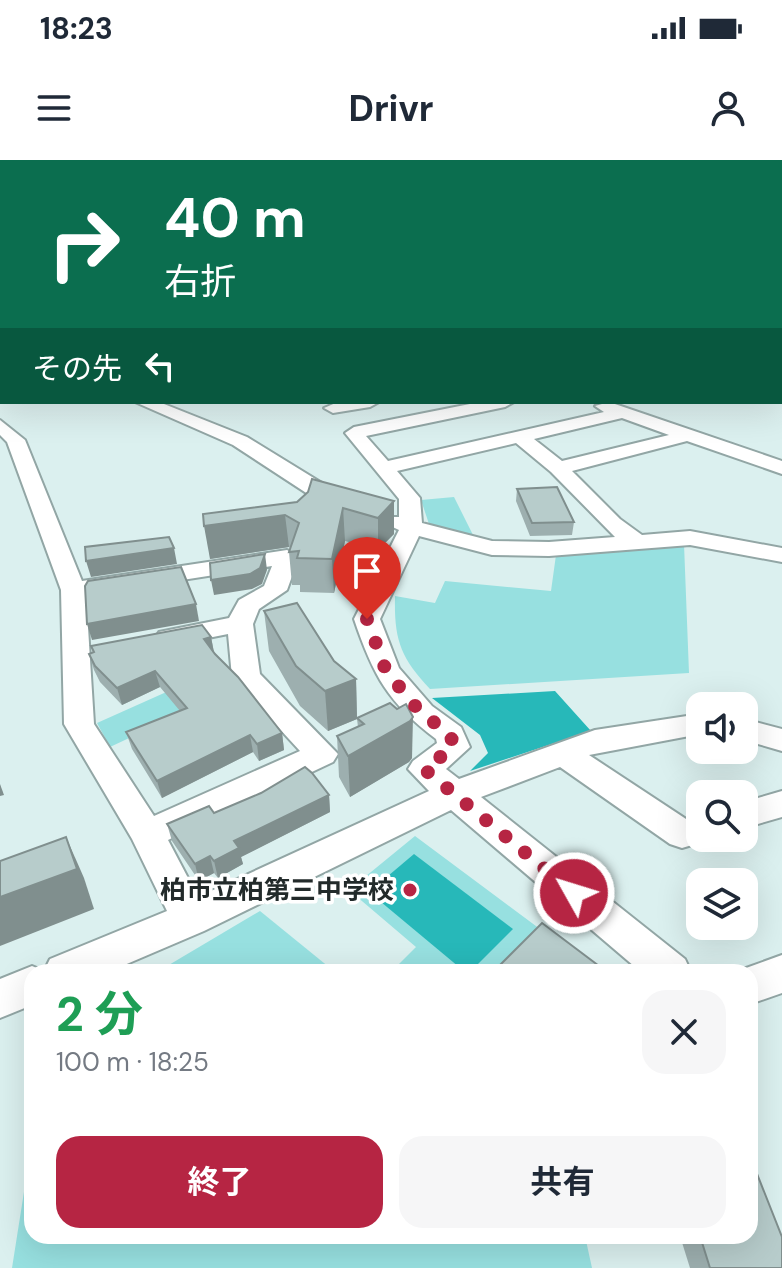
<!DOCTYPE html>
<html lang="ja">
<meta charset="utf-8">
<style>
:root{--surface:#fff;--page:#f6f6f7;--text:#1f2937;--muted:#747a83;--accent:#b62543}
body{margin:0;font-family:"DM Sans","Noto Sans JP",sans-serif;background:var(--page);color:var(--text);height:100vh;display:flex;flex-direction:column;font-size:30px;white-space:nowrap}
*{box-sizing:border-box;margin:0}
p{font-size:26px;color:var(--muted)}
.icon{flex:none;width:44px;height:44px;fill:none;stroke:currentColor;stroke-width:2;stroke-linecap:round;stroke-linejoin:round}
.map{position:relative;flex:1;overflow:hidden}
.sheet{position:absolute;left:24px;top:804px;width:734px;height:280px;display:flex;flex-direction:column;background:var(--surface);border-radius:24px;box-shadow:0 8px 32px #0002}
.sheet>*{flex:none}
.top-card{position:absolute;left:0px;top:0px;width:782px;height:244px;box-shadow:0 8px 32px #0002;background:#0b6e4f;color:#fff;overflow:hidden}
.buttons{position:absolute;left:686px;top:532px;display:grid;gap:16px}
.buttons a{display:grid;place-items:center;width:72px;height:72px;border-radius:16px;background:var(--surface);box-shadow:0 8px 32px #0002;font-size:40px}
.pin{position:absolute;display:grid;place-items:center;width:68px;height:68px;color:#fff;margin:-82px -34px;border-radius:50% 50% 50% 0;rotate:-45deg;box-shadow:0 0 8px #0007}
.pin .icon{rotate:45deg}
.me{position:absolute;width:88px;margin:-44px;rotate:309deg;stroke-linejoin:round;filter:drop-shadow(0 0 6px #0008)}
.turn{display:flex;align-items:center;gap:28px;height:168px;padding:0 32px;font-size:36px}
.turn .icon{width:104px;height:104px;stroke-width:2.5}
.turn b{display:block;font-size:56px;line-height:68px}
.then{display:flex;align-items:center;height:76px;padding:0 32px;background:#0003;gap:16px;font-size:30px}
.round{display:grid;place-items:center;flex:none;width:84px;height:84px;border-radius:24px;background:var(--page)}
.overview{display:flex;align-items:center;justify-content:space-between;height:136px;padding:0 32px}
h1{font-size:48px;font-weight:700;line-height:60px;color:#1e9e55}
.button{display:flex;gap:16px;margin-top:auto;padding:16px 32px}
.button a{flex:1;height:92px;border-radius:24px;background:var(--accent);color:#fff;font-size:32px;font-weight:700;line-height:92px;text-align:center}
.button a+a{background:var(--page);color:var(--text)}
.status{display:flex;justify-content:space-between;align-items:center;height:56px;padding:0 40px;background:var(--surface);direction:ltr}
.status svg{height:22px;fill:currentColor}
header{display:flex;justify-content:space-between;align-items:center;height:104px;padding:0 32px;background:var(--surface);font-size:36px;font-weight:700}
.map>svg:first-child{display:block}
.green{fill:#97e0e0}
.water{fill:#27b8b9}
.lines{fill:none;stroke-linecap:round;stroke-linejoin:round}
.street-casing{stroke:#92a6a5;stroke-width:4}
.street{fill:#fff;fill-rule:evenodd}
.wall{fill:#9dafaf}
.shaded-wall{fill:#808f8e}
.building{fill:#b7cccb;stroke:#808f8e;stroke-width:2}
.route{stroke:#b62543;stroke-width:14;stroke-dasharray:0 25.2}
.poi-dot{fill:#b62543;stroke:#fff;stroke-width:3}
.labels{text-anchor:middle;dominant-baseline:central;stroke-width:7;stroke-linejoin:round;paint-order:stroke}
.near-poi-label{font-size:26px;font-weight:bold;fill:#222a2a;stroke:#fff;text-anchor:end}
</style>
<div class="status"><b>18:23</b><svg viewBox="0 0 49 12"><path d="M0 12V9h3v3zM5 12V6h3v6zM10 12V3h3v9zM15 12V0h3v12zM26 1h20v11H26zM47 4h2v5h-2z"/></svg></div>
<header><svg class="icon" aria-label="menu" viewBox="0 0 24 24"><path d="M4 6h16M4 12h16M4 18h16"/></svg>Drivr<svg class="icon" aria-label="person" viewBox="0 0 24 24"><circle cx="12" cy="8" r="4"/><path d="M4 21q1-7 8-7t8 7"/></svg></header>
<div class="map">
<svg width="782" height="1108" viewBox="0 0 782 1108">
<rect width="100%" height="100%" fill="#dbf0ef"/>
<!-- green -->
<g class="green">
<path d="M 454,337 L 474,377 L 429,364 L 421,340 Z"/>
<path d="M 684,384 L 689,513 L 430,529 C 400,497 394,479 395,436 L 435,443 L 445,421 L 551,431 L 556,395 Z"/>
<path d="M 182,525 L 238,527 L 110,587 L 97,563 Z"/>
<path d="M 415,676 L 544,772 L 506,812 L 397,812 L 394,809 L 416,787 L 349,730 Z"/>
<path d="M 260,751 L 335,812 L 157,812 Z"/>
<path d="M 32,981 L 32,1076 L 585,1076 L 592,1108 L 12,1108 Z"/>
</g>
<!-- water -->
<g class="water">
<path d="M 555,531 L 591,571 L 470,611 L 488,593 L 480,575 L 432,538 Z"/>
<path d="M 414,694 L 513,769 L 470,812 L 465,812 L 369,732 Z"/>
</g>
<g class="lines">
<defs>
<g id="street">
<rect x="780" y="115" width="2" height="8"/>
<path d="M 781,202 L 782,212 L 780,213 L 780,203 Z"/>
<rect x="0" y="215" width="2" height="10"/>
<path d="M 135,242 L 159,242 L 247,277 L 356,344 L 345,350 L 314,338 L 233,285 Z"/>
<path d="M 338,242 L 379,242 L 370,247 L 333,253 L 324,248 Z"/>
<path d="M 480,242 L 514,242 L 505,247 L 366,276 L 388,301 L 604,252 L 595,246 L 609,242 L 782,301 L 782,314 L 687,281 L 572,311 L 620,359 L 642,375 L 690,371 L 782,388 L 782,402 L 690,385 L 549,396 L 492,395 L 419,376 L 380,459 L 399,508 L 432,546 L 461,567 L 470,587 L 446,609 L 459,619 L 595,570 L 700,554 L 700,574 L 589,595 L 686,659 L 700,656 L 700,678 L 712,679 L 682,688 L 670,684 L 560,607 L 481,637 L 685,799 L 691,812 L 641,812 L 451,650 L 204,771 L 108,812 L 32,812 L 32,845 L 0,858 L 0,819 L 32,806 L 44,811 L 50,799 L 167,751 L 132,679 L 64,564 L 61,430 L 7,282 L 0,275 L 0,260 L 25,280 L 82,421 L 287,390 L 299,397 L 287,430 L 259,449 L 253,464 L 260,514 L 338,594 L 333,602 L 168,680 L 198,737 L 429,631 L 408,609 L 413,601 L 437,583 L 436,579 C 388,543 373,515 354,459 L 399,370 L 382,362 L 385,357 L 399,357 L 399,339 L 345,273 L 354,267 ZM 622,258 L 669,275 L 562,301 L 534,279 ZM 516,283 L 551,312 L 615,377 L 549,382 L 492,381 L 422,363 L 420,338 L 397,311 ZM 272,406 L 264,426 L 239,440 L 229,458 L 159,472 L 155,478 L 159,484 L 168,486 L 228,474 L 232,517 L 300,591 L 154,656 L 94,564 L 86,435 Z"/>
<path d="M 744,559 L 782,569 L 782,591 L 744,580 Z"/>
<path d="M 782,631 L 782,657 L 744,668 L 744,642 Z"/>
<path d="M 782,795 L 782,833 L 750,844 L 750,812 L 735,812 Z"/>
</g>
</defs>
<!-- street casing -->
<use href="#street" class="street-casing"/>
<!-- street -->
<use href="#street" class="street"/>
</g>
<!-- wall -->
<g class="wall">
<path d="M 780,122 L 782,123 L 782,195 L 780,194 Z"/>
<path d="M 517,329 L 574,362 L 572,375 L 530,376 L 516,341 Z"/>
<path d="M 394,341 L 394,374 L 378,390 L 345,381 L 334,433 L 300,432 L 300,425 L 292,425 L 289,392 L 290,388 L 289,387 L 210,399 L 297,342 Z"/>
<path d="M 264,451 L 334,501 L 356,519 L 357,558 L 412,598 L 409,602 L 350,637 L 339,617 L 337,576 L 358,567 L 357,559 L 328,571 L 300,546 L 269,491 Z"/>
<path d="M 211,477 L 214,492 L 282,573 L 284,590 L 259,601 L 253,592 L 162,638 L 132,589 L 126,572 L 180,551 L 160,527 L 122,545 L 100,522 L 94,510 L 89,494 L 93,492 L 91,486 Z"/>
<path d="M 329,635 L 330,652 L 241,697 L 243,704 L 218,718 L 214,713 L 199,721 L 172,681 L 167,664 L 214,653 Z"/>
<path d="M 680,1076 L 750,1076 L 782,1108 L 690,1108 Z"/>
</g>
<!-- shaded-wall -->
<g class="shaded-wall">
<rect x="0" y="185" width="2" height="13"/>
<path d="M 394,341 L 394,374 L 378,390 L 378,358 Z"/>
<path d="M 343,348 L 345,381 L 334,433 L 332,399 Z"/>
<path d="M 285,355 L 289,387 L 210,399 L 204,366 Z"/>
<path d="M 174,388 L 177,404 L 91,417 L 86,401 Z"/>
<path d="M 265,394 L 267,410 L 262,424 L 252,429 L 214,435 L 211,420 Z"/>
<path d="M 196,444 L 199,461 L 92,480 L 87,464 Z"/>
<path d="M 211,477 L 214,493 L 204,479 Z"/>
<path d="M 155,511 L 160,527 L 122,545 L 117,528 Z"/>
<path d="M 356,519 L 357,559 L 328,571 L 325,531 Z"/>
<path d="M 413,557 L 412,598 L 409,602 L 350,637 L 348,596 Z"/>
<path d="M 282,573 L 284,590 L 259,601 L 257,584 Z"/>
<path d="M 250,575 L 253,592 L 162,638 L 157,621 Z"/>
<path d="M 0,624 L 4,635 L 0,636 Z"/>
<path d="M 329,635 L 330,652 L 241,697 L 243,704 L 218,718 L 214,701 L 234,681 Z"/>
<path d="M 66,677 L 84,718 L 94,749 L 0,786 L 0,737 Z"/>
<path d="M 210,696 L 214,713 L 199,721 L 195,704 Z"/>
</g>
<!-- building -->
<g class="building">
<path d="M 0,111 L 2,111 L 2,161 L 0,151 L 0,131 L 2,130 Z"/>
<path d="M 780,122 L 782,123 L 782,167 L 780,167 Z"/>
<rect x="0" y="162" width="2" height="23"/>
<path d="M 312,319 L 394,341 L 378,358 L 343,348 L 332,399 L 297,398 L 299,391 L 289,392 L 299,363 L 285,355 L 204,366 L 203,354 L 297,342 L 308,332 Z"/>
<path d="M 557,327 L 574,362 L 532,363 L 517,329 Z"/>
<path d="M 169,377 L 174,388 L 86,401 L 85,387 Z"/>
<path d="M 265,394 L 260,408 L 250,414 L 211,420 L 210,403 Z"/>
<path d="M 181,407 L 196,444 L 87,464 L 85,426 L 88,421 Z"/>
<path d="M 297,443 L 334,501 L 356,519 L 325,531 L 296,506 L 264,451 Z"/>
<path d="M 202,465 L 211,477 L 204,479 L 215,494 L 238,517 L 282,573 L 257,584 L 250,575 L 157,621 L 126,572 L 187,548 L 155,511 L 117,528 L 95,506 L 89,494 L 94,492 L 91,486 Z"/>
<path d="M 390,543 L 397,549 L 406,544 L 413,557 L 410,561 L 348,596 L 337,576 L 364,564 L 357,558 Z"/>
<path d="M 305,607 L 312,613 L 329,635 L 234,681 L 239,688 L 214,701 L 210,696 L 195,704 L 167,664 L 209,646 L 214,653 L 261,633 Z"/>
<path d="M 66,677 L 77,709 L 0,737 L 0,701 Z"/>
<path d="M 542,763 L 607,812 L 493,812 Z"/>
<path d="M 750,996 L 782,1077 L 782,1108 L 710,1108 L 700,1076 L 750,1076 Z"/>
</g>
<!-- sky -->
<linearGradient id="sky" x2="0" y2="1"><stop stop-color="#5bb6d5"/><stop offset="0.42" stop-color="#eff8f8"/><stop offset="1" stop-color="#eff8f8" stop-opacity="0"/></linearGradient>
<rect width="782" height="266" fill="url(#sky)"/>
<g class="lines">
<!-- route -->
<path class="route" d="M 367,459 L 386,511 L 421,553 L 450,574 L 454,587 L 424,609 L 574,733"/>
</g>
<!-- markers -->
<circle class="poi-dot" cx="410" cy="730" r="8"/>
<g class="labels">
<!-- near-poi labels -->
<g class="near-poi-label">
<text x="394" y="730">柏市立柏第三中学校</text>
</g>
</g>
</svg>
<div class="buttons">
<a><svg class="icon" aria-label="sound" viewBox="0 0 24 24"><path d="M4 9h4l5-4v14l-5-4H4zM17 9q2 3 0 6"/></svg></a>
<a><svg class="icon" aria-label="search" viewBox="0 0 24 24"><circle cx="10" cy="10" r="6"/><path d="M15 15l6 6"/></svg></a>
<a><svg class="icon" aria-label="layers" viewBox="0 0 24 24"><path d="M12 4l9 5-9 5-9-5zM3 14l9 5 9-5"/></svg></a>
</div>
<div class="pin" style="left:367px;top:459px;background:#d93025"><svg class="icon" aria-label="arrive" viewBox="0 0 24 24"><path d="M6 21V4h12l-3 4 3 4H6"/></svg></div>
<svg class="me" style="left:574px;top:733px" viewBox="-20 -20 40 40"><circle r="17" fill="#b62543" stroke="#fff" stroke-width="3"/><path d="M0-11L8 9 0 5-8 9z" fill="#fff"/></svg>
<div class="top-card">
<div class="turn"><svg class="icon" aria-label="right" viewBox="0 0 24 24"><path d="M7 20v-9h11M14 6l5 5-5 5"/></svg><div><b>40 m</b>右折</div></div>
<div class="then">その先<svg class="icon" aria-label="left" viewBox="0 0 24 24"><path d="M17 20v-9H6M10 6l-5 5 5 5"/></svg></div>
</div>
<section class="sheet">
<div class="overview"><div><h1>2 分</h1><p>100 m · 18:25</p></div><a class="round"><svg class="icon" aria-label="close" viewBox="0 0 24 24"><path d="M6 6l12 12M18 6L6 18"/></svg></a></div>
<div class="button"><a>終了</a><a>共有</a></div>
</section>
</div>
